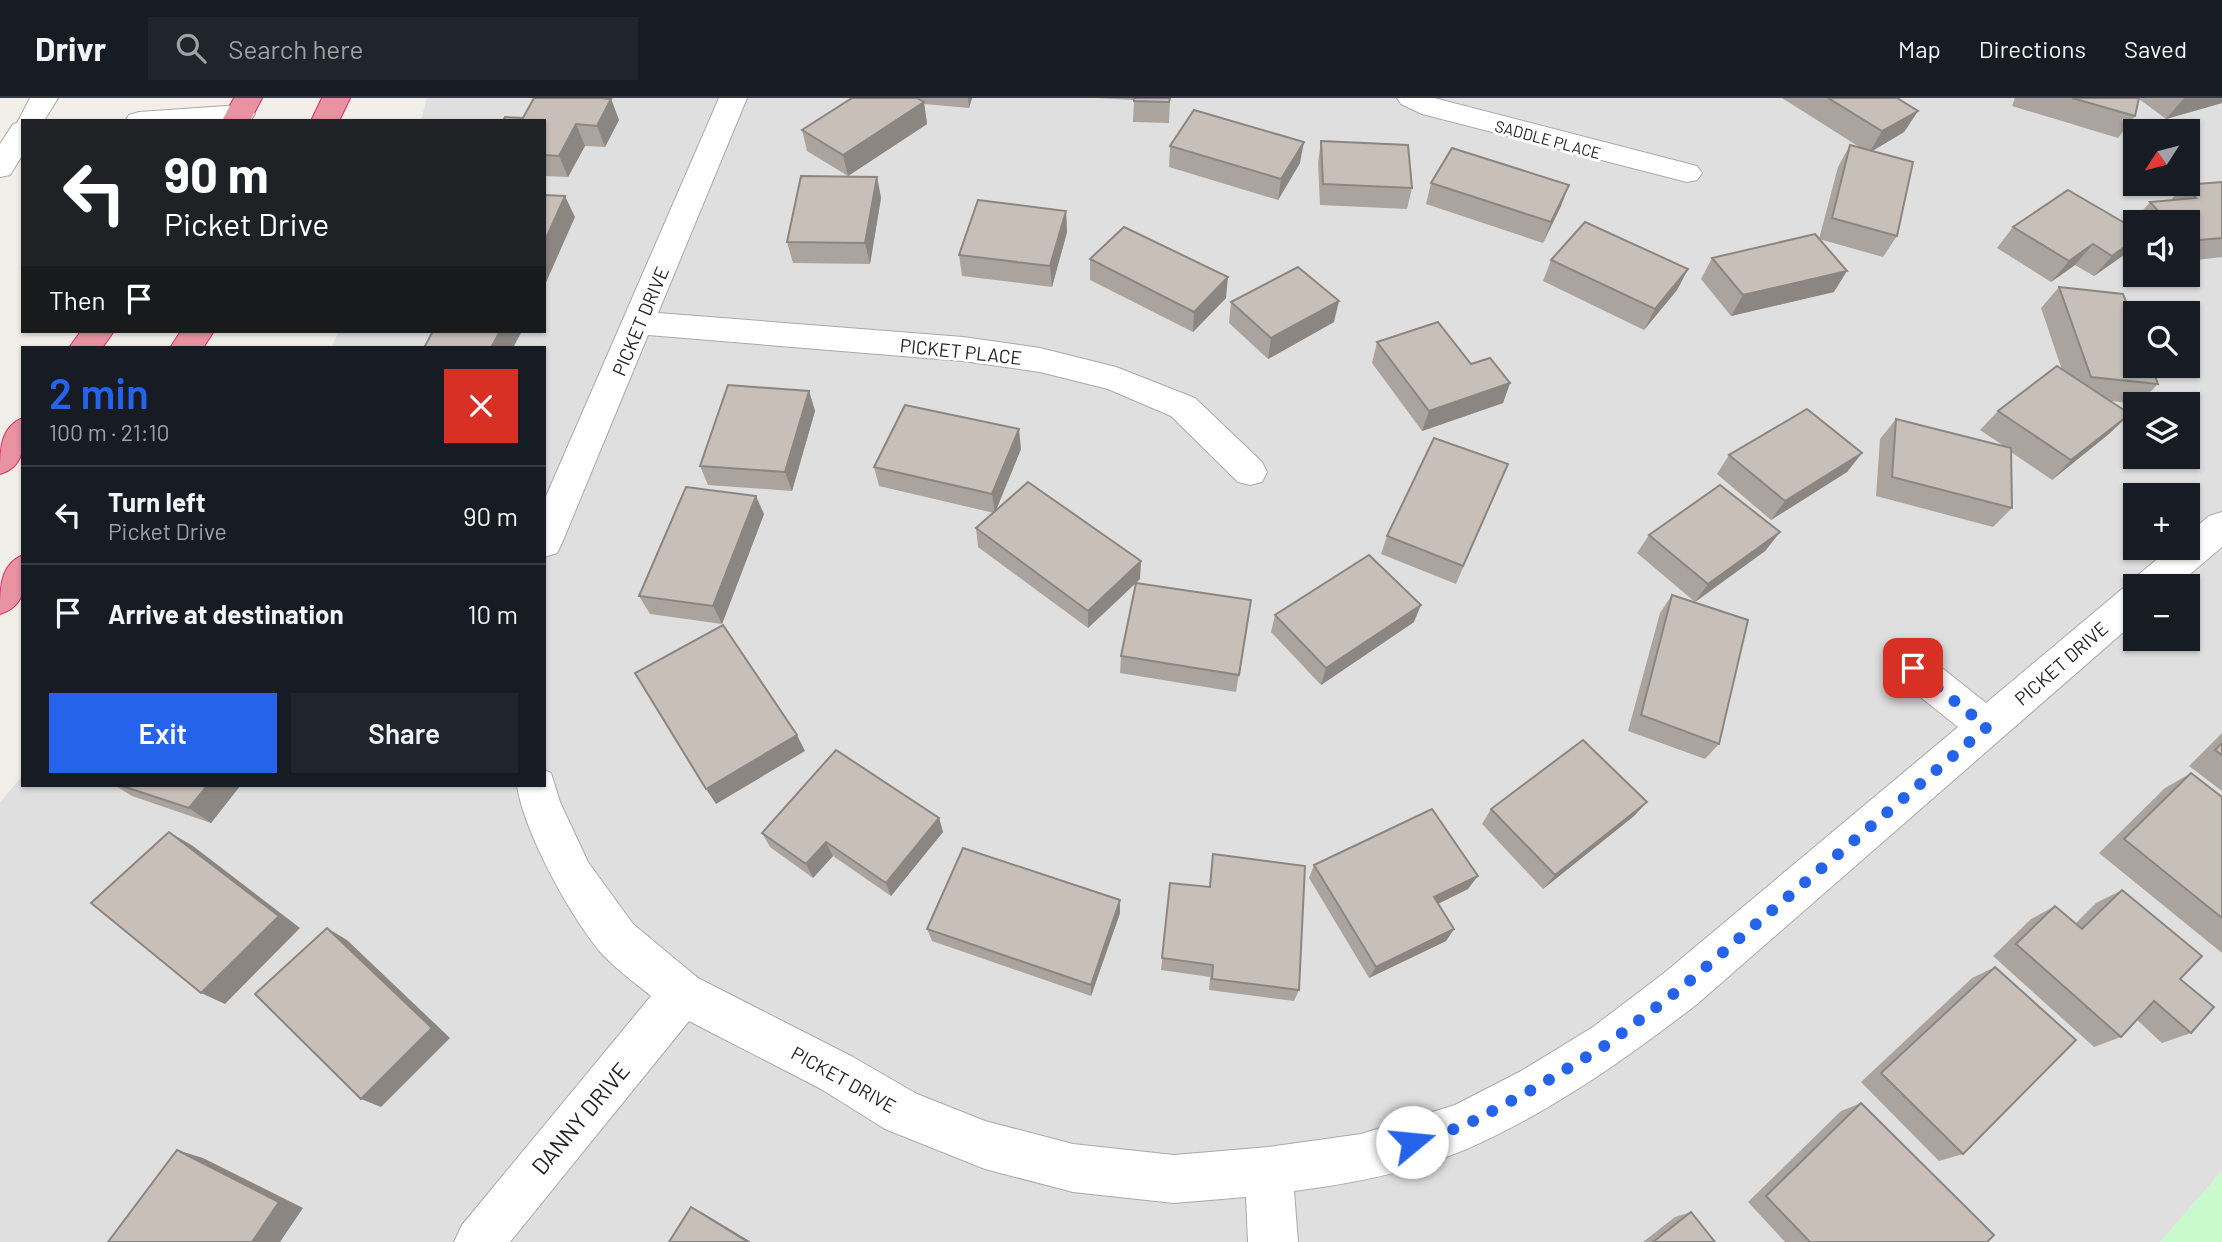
<!DOCTYPE html>
<meta charset="utf-8">
<style>
:root{--surface:#171b24;--page:#20242c;--text:#f1f3f6;--muted:#9ea1a6;--line:#363941;--accent:#2563eb}
body{margin:0;font-family:Barlow,sans-serif;background:var(--page);color:var(--text);height:100vh;display:flex;flex-direction:column;font-size:26px;white-space:nowrap}
*{box-sizing:border-box;margin:0}
p{font-size:23px;color:var(--muted)}
.icon{flex:none;width:38px;height:38px;fill:none;stroke:currentColor;stroke-width:2;stroke-linecap:round;stroke-linejoin:round}
.map{position:relative;flex:1;overflow:hidden}
.side{position:absolute;left:21px;top:248px;width:525px;height:441px;display:flex;flex-direction:column;background:var(--surface);border-radius:0px;box-shadow:0 2px 5px #0004}
.side>*{flex:none}
.guide{position:absolute;left:21px;top:21px;width:525px;height:214px;border-radius:0px;box-shadow:0 2px 5px #0004;background:#202124;color:#fff;overflow:hidden}
.needle{width:46px;rotate:234deg}
.fabs{position:absolute;left:2123px;top:21px;display:grid;gap:14px}
.fabs a{display:grid;place-items:center;width:77px;height:77px;border-radius:0px;background:var(--surface);box-shadow:0 2px 5px #0004;font-size:35px}
.pin{position:absolute;display:grid;place-items:center;width:60px;height:60px;color:#fff;margin:-30px;border-radius:14px;box-shadow:0 4px 10px #0006}
.me{position:absolute;width:77px;margin:-38px;rotate:73deg;stroke-linejoin:round;filter:drop-shadow(0 0 5px #0008)}
.turn{display:flex;align-items:center;gap:24px;height:147px;padding:0 28px;font-size:32px}
.turn .icon{width:91px;height:91px;stroke-width:2.5}
.turn b{display:block;font-size:49px;line-height:60px}
.then{display:flex;align-items:center;height:66px;padding:0 28px;background:#0003;gap:14px;font-size:26px}
.round{display:grid;place-items:center;flex:none;width:74px;height:74px;border-radius:0px;background:var(--page)}
.head{display:flex;align-items:center;justify-content:space-between;height:119px;padding:0 28px}
h1{font-size:42px;font-weight:600;line-height:52px;color:var(--accent)}
.cta{display:flex;gap:14px;margin-top:auto;padding:14px 28px}
.cta a{flex:1;height:80px;border-radius:0px;background:var(--accent);color:#fff;font-size:28px;font-weight:600;line-height:80px;text-align:center}
.cta a+a{background:var(--page);color:var(--text)}
ul{padding:0;list-style:none}
li{display:flex;align-items:center;gap:21px;height:98px;padding:0 28px;border-top:2px solid var(--line)}
li div{flex:1}
li b{display:block;font-size:26px}
li em{font-style:normal}
header{display:flex;align-items:center;gap:42px;box-sizing:border-box;height:98px;padding:0 35px;background:var(--surface);border-bottom:2px solid var(--line)}
header strong{font-size:33px}
nav{display:flex;gap:38px;margin-inline-start:auto;font-size:24px}
.search{width:490px;height:63px;background:var(--page);display:flex;align-items:center;gap:18px;box-sizing:border-box;padding:0 24px;border-radius:0px;color:var(--muted);font-size:26px}
.map>svg:first-child{display:block}
.residential{fill:#e0dfdf;fill-rule:evenodd}
.park{fill:#c8facc}
.lines{fill:none;stroke-linecap:round;stroke-linejoin:round}
.minor-casing{stroke:#a9a9a9;stroke-width:2}
.highway-casing{stroke:#dc2a67;stroke-width:2}
.minor{fill:#fff;fill-rule:evenodd}
.highway{fill:#e892a2;fill-rule:evenodd}
.wall{fill:#aba49e}
.shaded-wall{fill:#8b8681}
.building{fill:#c7bfb8;stroke:#8b8681;stroke-width:2}
.route{stroke:#2563eb;stroke-width:12;stroke-dasharray:0 21.6}
.labels{text-anchor:middle;dominant-baseline:central;stroke-width:6;stroke-linejoin:round;paint-order:stroke}
.far-street-label{font-size:16px;fill:#222;stroke:#fff}
.street-label{font-size:19px;fill:#222;stroke:#fff}
.near-street-label{font-size:23px;fill:#222;stroke:#fff}
</style>
<header>
<strong>Drivr</strong>
<div class="search"><svg class="icon" aria-label="search" viewBox="0 0 24 24"><circle cx="10" cy="10" r="6"/><path d="M15 15l6 6"/></svg>Search here</div>
<nav><a>Map</a><a>Directions</a><a>Saved</a></nav>
</header>
<div class="map">
<svg width="2222" height="1144" viewBox="0 0 2222 1144">
<rect width="100%" height="100%" fill="#f2efe9"/>
<!-- residential -->
<path class="residential" d="M 427,0 L 2222,0 L 2222,1073 L 2160,1144 L 0,1144 L 0,704 L 23,677 L 23,688 L 544,688 L 544,250 L 331,250 L 339,233 L 544,233 L 544,23 L 421,23 ZM 2135,33 L 2188,33 L 2188,86 L 2135,86 ZM 2135,124 L 2188,124 L 2188,177 L 2135,177 ZM 2135,215 L 2188,215 L 2188,268 L 2135,268 ZM 2135,306 L 2188,306 L 2188,359 L 2135,359 ZM 2135,397 L 2188,397 L 2188,450 L 2135,450 ZM 2135,488 L 2188,488 L 2188,541 L 2135,541 Z"/>
<!-- park -->
<path class="park" d="M 2222,1073 L 2222,1144 L 2160,1144 Z"/>
<g class="lines">
<defs>
<g id="minor">
<path d="M 30,0 L 58,0 L 44,23 L 23,23 L 23,56 L 10,77 L 0,79 L 0,46 L 13,26 L 17,25 Z"/>
<path d="M 719,0 L 747,0 L 658,215 L 963,239 L 1040,250 L 1116,269 L 1195,300 L 1262,364 L 1267,374 L 1262,384 L 1250,387 L 1238,384 L 1171,318 L 1108,291 L 1040,274 L 963,263 L 648,237 L 562,445 L 557,455 L 544,459 L 544,403 Z"/>
<path d="M 1397,0 L 1434,0 L 1697,68 L 1702,75 L 1697,82 L 1687,84 L 1422,16 L 1401,6 Z"/>
<path d="M 241,7 L 251,10 L 255,16 L 251,22 L 125,23 L 129,17 L 139,14 Z"/>
<path d="M 2222,414 L 2222,449 L 2176,488 L 2135,488 L 2135,524 L 1696,907 C 1628,959 1558,1009 1480,1045 C 1423,1072 1356,1085 1294,1093 L 1298,1144 L 1248,1144 L 1246,1099 L 1174,1105 L 1073,1094 L 985,1071 L 885,1031 L 821,991 L 689,923 L 510,1144 L 454,1144 L 462,1127 L 651,898 C 635,885 616,871 602,856 C 570,818 525,736 517,688 L 544,688 L 544,672 L 551,675 L 560,704 L 588,764 L 633,826 L 698,880 L 853,959 L 917,996 L 985,1023 L 1073,1046 L 1174,1057 L 1269,1049 L 1361,1036 L 1455,1007 L 1521,973 L 1593,929 L 1664,875 L 1958,629 L 1899,582 L 1894,570 L 1899,558 L 1913,554 L 1927,558 L 1986,605 L 2122,491 L 2133,487 L 2138,477 L 2171,450 L 2188,450 L 2188,436 L 2209,418 Z"/>
</g>
<g id="highway">
<path d="M 234,0 L 262,0 L 250,23 L 222,23 Z"/>
<path d="M 322,0 L 350,0 L 339,23 L 311,23 Z"/>
<path d="M 81,233 L 114,233 L 102,250 L 69,250 Z"/>
<path d="M 181,233 L 214,233 L 203,250 L 170,250 Z"/>
<path d="M 23,320 C 23,345 27,368 0,376 C 0,352 0,329 23,320 Z"/>
<path d="M 23,457 C 23,484 30,506 0,516 C 0,489 0,467 23,457 Z"/>
</g>
</defs>
<!-- minor casing -->
<use href="#minor" class="minor-casing"/>
<!-- highway casing -->
<use href="#highway" class="highway-casing"/>
<!-- minor -->
<use href="#minor" class="minor"/>
<!-- highway -->
<use href="#highway" class="highway"/>
</g>
<!-- wall -->
<g class="wall">
<path d="M 852,0 L 972,0 L 969,10 L 924,6 L 927,26 L 848,78 L 877,79 L 881,100 L 870,166 L 793,165 L 787,144 L 848,78 L 807,53 L 802,32 Z"/>
<path d="M 1096,0 L 1170,0 L 1169,25 L 1133,24 L 1134,2 Z"/>
<path d="M 1782,0 L 1897,0 L 1918,13 L 1904,34 L 1872,53 L 1897,138 L 1883,159 L 1819,141 L 1838,69 L 1850,47 L 1861,50 Z"/>
<path d="M 2015,0 L 2222,0 L 2222,5 L 2166,21 L 2139,1 L 2135,18 L 2118,40 L 2012,8 Z"/>
<path d="M 611,1 L 619,22 L 605,49 L 585,48 L 568,79 L 544,78 L 544,23 L 523,20 Z"/>
<path d="M 1321,43 L 1412,90 L 1407,111 L 1320,107 L 1318,65 Z"/>
<path d="M 1170,48 L 1300,65 L 1278,102 L 1169,69 Z"/>
<path d="M 2222,84 L 2222,159 L 2188,163 L 2188,124 L 2135,124 L 2135,129 L 2132,125 L 2150,104 L 2171,102 L 2184,87 Z"/>
<path d="M 1431,85 L 1561,108 L 1543,145 L 1426,106 Z"/>
<path d="M 1066,113 L 1067,134 L 1052,189 L 962,178 L 959,157 Z"/>
<path d="M 2013,129 L 2135,131 L 2135,144 L 2124,157 L 2094,178 L 2075,167 L 2051,184 L 1997,150 Z"/>
<path d="M 1712,160 L 1834,194 L 1731,218 L 1701,181 Z"/>
<path d="M 1090,161 L 1226,200 L 1193,234 L 1090,182 Z"/>
<path d="M 1551,162 L 1688,171 L 1677,192 L 1644,232 L 1543,183 Z"/>
<path d="M 2059,189 L 2158,286 L 2138,306 L 2111,303 L 2110,335 L 2052,382 L 2011,354 L 2012,410 L 1993,429 L 1876,398 L 1880,341 L 1896,321 L 2004,348 L 1980,332 L 1998,313 L 2062,272 L 2041,210 Z"/>
<path d="M 1231,204 L 1334,224 L 1268,261 L 1229,225 Z"/>
<path d="M 1377,244 L 1471,266 L 1510,285 L 1503,305 L 1422,333 L 1372,265 Z"/>
<path d="M 809,293 L 815,313 L 792,393 L 708,387 L 700,368 Z"/>
<path d="M 1021,351 L 995,413 L 1140,481 L 1136,485 L 1251,502 L 1236,594 L 1120,575 L 1121,558 L 1136,485 L 1088,530 L 978,449 L 976,430 L 994,415 L 879,388 L 874,369 Z"/>
<path d="M 1862,355 L 1847,374 L 1771,422 L 1717,376 L 1729,357 Z"/>
<path d="M 1508,366 L 1456,486 L 1381,456 L 1387,438 Z"/>
<path d="M 764,416 L 722,526 L 650,516 L 639,498 Z"/>
<path d="M 1780,434 L 1765,453 L 1695,504 L 1637,455 L 1649,437 Z"/>
<path d="M 1672,497 L 1719,646 L 1705,661 L 1628,633 L 1660,515 Z"/>
<path d="M 1275,517 L 1414,524 L 1321,587 L 1271,534 Z"/>
<path d="M 2222,635 L 2222,693 L 2189,668 Z"/>
<path d="M 2191,675 L 2222,699 L 2222,855 L 2099,755 L 2165,690 Z"/>
<path d="M 116,688 L 240,688 L 211,725 L 132,698 Z"/>
<path d="M 1647,704 L 1634,718 L 1543,791 L 1482,726 L 1491,711 Z"/>
<path d="M 939,720 L 943,734 L 891,798 L 833,758 L 813,780 L 770,749 L 762,735 Z"/>
<path d="M 1213,756 L 1299,892 L 1294,903 L 1209,892 L 1210,879 L 1161,872 L 1170,785 L 1209,789 Z"/>
<path d="M 1314,767 L 1468,791 L 1438,806 L 1454,831 L 1446,843 L 1369,880 L 1309,780 Z"/>
<path d="M 2122,792 L 2180,881 L 2191,935 L 2162,945 L 2137,922 L 2121,939 L 2094,949 L 1993,858 L 2031,821 L 2055,808 L 2075,826 L 2096,805 Z"/>
<path d="M 1120,802 L 1120,815 L 1091,898 L 932,843 L 927,831 Z"/>
<path d="M 1995,869 L 1963,1056 L 1939,1063 L 1861,984 L 1972,880 Z"/>
<path d="M 1861,1005 L 1987,1144 L 1785,1144 L 1748,1104 L 1841,1013 Z"/>
<path d="M 1691,1114 L 1715,1144 L 1643,1144 L 1675,1119 Z"/>
</g>
<!-- shaded-wall -->
<g class="shaded-wall">
<path d="M 968,0 L 972,0 L 969,10 Z"/>
<path d="M 2184,0 L 2222,0 L 2222,5 L 2166,21 Z"/>
<path d="M 611,1 L 619,22 L 605,49 L 597,28 Z"/>
<path d="M 924,4 L 927,26 L 848,78 L 843,57 Z"/>
<path d="M 1918,13 L 1904,34 L 1869,55 L 1882,33 Z"/>
<path d="M 576,26 L 585,48 L 568,79 L 559,58 Z"/>
<path d="M 1304,44 L 1300,65 L 1278,102 L 1281,81 Z"/>
<path d="M 877,79 L 881,100 L 870,166 L 865,145 Z"/>
<path d="M 1569,87 L 1561,108 L 1543,145 L 1551,124 Z"/>
<path d="M 565,98 L 575,119 L 544,189 L 544,145 Z"/>
<path d="M 1066,113 L 1067,134 L 1052,189 L 1050,168 Z"/>
<path d="M 2135,141 L 2135,144 L 2124,157 L 2094,178 L 2112,158 Z"/>
<path d="M 2093,146 L 2075,167 L 2051,184 L 2069,163 Z"/>
<path d="M 1688,171 L 1677,192 L 1644,232 L 1655,211 Z"/>
<path d="M 1847,173 L 1834,194 L 1731,218 L 1743,197 Z"/>
<path d="M 1228,179 L 1226,200 L 1193,234 L 1194,214 Z"/>
<path d="M 1339,203 L 1334,224 L 1268,261 L 1271,240 Z"/>
<path d="M 500,233 L 522,233 L 513,250 L 491,250 Z"/>
<path d="M 1510,285 L 1503,305 L 1422,333 L 1429,313 Z"/>
<path d="M 809,293 L 815,313 L 792,393 L 785,374 Z"/>
<path d="M 2130,316 L 2110,335 L 2052,382 L 2071,362 Z"/>
<path d="M 1019,331 L 1021,351 L 995,415 L 992,396 Z"/>
<path d="M 1862,355 L 1847,374 L 1771,422 L 1785,403 Z"/>
<path d="M 756,398 L 764,416 L 722,526 L 713,508 Z"/>
<path d="M 1780,434 L 1765,453 L 1695,504 L 1708,486 Z"/>
<path d="M 1141,463 L 1140,481 L 1088,530 L 1088,513 Z"/>
<path d="M 1421,507 L 1414,524 L 1321,587 L 1326,570 Z"/>
<path d="M 797,637 L 805,653 L 716,706 L 706,691 Z"/>
<path d="M 207,688 L 240,688 L 211,725 L 189,710 Z"/>
<path d="M 1647,704 L 1634,718 L 1543,791 L 1555,777 Z"/>
<path d="M 939,720 L 943,734 L 891,798 L 886,785 Z"/>
<path d="M 169,734 L 193,748 L 300,830 L 225,906 L 201,895 Z"/>
<path d="M 826,744 L 833,758 L 813,780 L 806,766 Z"/>
<path d="M 1478,778 L 1468,791 L 1425,812 L 1434,799 Z"/>
<path d="M 1120,802 L 1120,815 L 1091,898 L 1091,887 Z"/>
<path d="M 327,830 L 347,842 L 450,940 L 381,1009 L 361,1001 Z"/>
<path d="M 1454,831 L 1446,843 L 1369,880 L 1376,869 Z"/>
<path d="M 177,1052 L 203,1060 L 303,1110 L 280,1144 L 252,1144 Z"/>
<path d="M 691,1109 L 703,1115 L 751,1144 L 748,1144 Z"/>
</g>
<!-- building -->
<g class="building">
<path d="M 534,0 L 601,0 L 611,1 L 597,28 L 576,26 L 559,58 L 544,57 L 544,23 L 503,23 L 505,19 L 523,20 Z"/>
<path d="M 852,0 L 917,0 L 924,4 L 843,57 L 802,32 Z"/>
<path d="M 1134,0 L 1170,0 L 1169,4 L 1134,3 Z"/>
<path d="M 1828,0 L 1897,0 L 1918,13 L 1882,33 Z"/>
<path d="M 2072,0 L 2139,0 L 2135,18 Z"/>
<path d="M 1194,12 L 1304,44 L 1281,81 L 1170,48 Z"/>
<path d="M 1321,43 L 1408,47 L 1412,90 L 1323,86 Z"/>
<path d="M 1850,47 L 1913,64 L 1897,138 L 1832,120 Z"/>
<path d="M 1452,50 L 1569,87 L 1551,124 L 1431,85 Z"/>
<path d="M 801,78 L 877,79 L 865,145 L 787,144 Z"/>
<path d="M 2222,84 L 2222,140 L 2188,143 L 2188,124 L 2168,124 L 2150,104 L 2196,100 L 2184,87 Z"/>
<path d="M 2068,92 L 2135,131 L 2135,141 L 2112,158 L 2093,146 L 2069,163 L 2013,129 Z"/>
<path d="M 544,97 L 565,98 L 544,145 Z"/>
<path d="M 978,102 L 1066,113 L 1050,168 L 959,157 Z"/>
<path d="M 1585,124 L 1688,171 L 1655,211 L 1551,162 Z"/>
<path d="M 1124,129 L 1228,179 L 1194,214 L 1090,161 Z"/>
<path d="M 1815,136 L 1847,173 L 1743,197 L 1712,160 Z"/>
<path d="M 1298,169 L 1339,203 L 1271,240 L 1231,204 Z"/>
<path d="M 2059,189 L 2123,196 L 2135,226 L 2135,268 L 2151,268 L 2158,286 L 2091,279 Z"/>
<path d="M 1438,224 L 1471,266 L 1490,260 L 1510,285 L 1429,313 L 1377,244 Z"/>
<path d="M 433,233 L 500,233 L 491,250 L 424,250 Z"/>
<path d="M 2057,268 L 2130,316 L 2071,362 L 1998,313 Z"/>
<path d="M 728,287 L 809,293 L 785,374 L 700,368 Z"/>
<path d="M 905,307 L 1019,331 L 992,396 L 874,369 Z"/>
<path d="M 1807,311 L 1862,355 L 1785,403 L 1729,357 Z"/>
<path d="M 1896,321 L 2011,350 L 2012,410 L 1892,379 Z"/>
<path d="M 1434,340 L 1508,366 L 1463,468 L 1387,438 Z"/>
<path d="M 1028,384 L 1141,463 L 1088,513 L 976,430 Z"/>
<path d="M 1720,387 L 1780,434 L 1708,486 L 1649,437 Z"/>
<path d="M 686,389 L 756,398 L 713,508 L 639,498 Z"/>
<path d="M 1369,457 L 1421,507 L 1326,570 L 1275,517 Z"/>
<path d="M 1136,485 L 1251,502 L 1239,577 L 1121,558 Z"/>
<path d="M 1672,497 L 1748,522 L 1719,646 L 1641,617 Z"/>
<path d="M 723,527 L 797,637 L 706,691 L 635,575 Z"/>
<path d="M 1583,642 L 1647,704 L 1555,777 L 1491,711 Z"/>
<path d="M 2222,645 L 2222,657 L 2215,652 Z"/>
<path d="M 836,652 L 939,720 L 886,785 L 826,744 L 806,766 L 762,735 Z"/>
<path d="M 2191,675 L 2222,699 L 2222,820 L 2124,741 Z"/>
<path d="M 122,688 L 207,688 L 189,710 Z"/>
<path d="M 1432,711 L 1478,778 L 1434,799 L 1454,831 L 1376,869 L 1314,767 Z"/>
<path d="M 169,734 L 279,818 L 201,895 L 91,805 Z"/>
<path d="M 963,750 L 1120,802 L 1091,887 L 927,831 Z"/>
<path d="M 1213,756 L 1305,768 L 1299,892 L 1212,881 L 1213,867 L 1162,860 L 1170,785 L 1210,789 Z"/>
<path d="M 2122,792 L 2202,858 L 2180,881 L 2214,909 L 2191,935 L 2154,903 L 2121,939 L 2016,846 L 2055,808 L 2082,831 Z"/>
<path d="M 327,830 L 432,930 L 361,1001 L 255,896 Z"/>
<path d="M 1995,869 L 2076,942 L 1963,1056 L 1881,975 Z"/>
<path d="M 1861,1005 L 1994,1137 L 1987,1144 L 1810,1144 L 1766,1098 Z"/>
<path d="M 177,1052 L 279,1104 L 252,1144 L 108,1144 Z"/>
<path d="M 691,1109 L 748,1144 L 669,1144 Z"/>
<path d="M 1691,1114 L 1715,1144 L 1653,1144 Z"/>
</g>
<g class="lines">
<!-- route -->
<path class="route" d="M 1412,1044 L 1464,1028 L 1537,989 L 1609,945 L 1680,891 L 1987,629 L 1913,570"/>
</g>
<g class="labels">
<!-- far-street labels -->
<g class="far-street-label">
<text transform="translate(1548 41) rotate(15)">SADDLE PLACE</text>
</g>
<!-- street labels -->
<g class="street-label">
<text transform="translate(640 223) rotate(-67)">PICKET DRIVE</text>
<text transform="translate(961 253) rotate(6)">PICKET PLACE</text>
<text transform="translate(2061 565) rotate(-41)">PICKET DRIVE</text>
<text transform="translate(844 981) rotate(29)">PICKET DRIVE</text>
</g>
<!-- near-street labels -->
<g class="near-street-label">
<text transform="translate(580 1020) rotate(-50)">DANNY DRIVE</text>
</g>
</g>
</svg>
<div class="fabs">
<a><svg class="needle" viewBox="-14 -14 28 28"><path d="M0-13l5 13h-10z" fill="#e53935"/><path d="M0 13l5-13h-10z" fill="#9ea1a6"/></svg></a>
<a><svg class="icon" aria-label="sound" viewBox="0 0 24 24"><path d="M4 9h4l5-4v14l-5-4H4zM17 9q2 3 0 6"/></svg></a>
<a><svg class="icon" aria-label="search" viewBox="0 0 24 24"><circle cx="10" cy="10" r="6"/><path d="M15 15l6 6"/></svg></a>
<a><svg class="icon" aria-label="layers" viewBox="0 0 24 24"><path d="M12 4l9 5-9 5-9-5zM3 14l9 5 9-5"/></svg></a>
<a>+</a>
<a>−</a>
</div>
<div class="pin" style="left:1913px;top:570px;background:#d93025"><svg class="icon" aria-label="arrive" viewBox="0 0 24 24"><path d="M6 21V4h12l-3 4 3 4H6"/></svg></div>
<svg class="me" style="left:1412px;top:1044px" viewBox="-20 -20 40 40"><circle r="19" fill="#fff"/><path d="M0-13L10 11 0 6-10 11z" fill="#2563eb"/></svg>
<div class="guide">
<div class="turn"><svg class="icon" aria-label="left" viewBox="0 0 24 24"><path d="M17 20v-9H6M10 6l-5 5 5 5"/></svg><div><b>90 m</b>Picket Drive</div></div>
<div class="then">Then<svg class="icon" aria-label="arrive" viewBox="0 0 24 24"><path d="M6 21V4h12l-3 4 3 4H6"/></svg></div>
</div>
<section class="side">
<div class="head"><div><h1>2 min</h1><p>100 m · 21:10</p></div><a class="round" style="background:#d93025;color:#fff"><svg class="icon" aria-label="close" viewBox="0 0 24 24"><path d="M6 6l12 12M18 6L6 18"/></svg></a></div>
<ul>
<li><svg class="icon" aria-label="left" viewBox="0 0 24 24"><path d="M17 20v-9H6M10 6l-5 5 5 5"/></svg><div><b>Turn left</b><p>Picket Drive</p></div><em>90 m</em></li>
<li><svg class="icon" aria-label="arrive" viewBox="0 0 24 24"><path d="M6 21V4h12l-3 4 3 4H6"/></svg><div><b>Arrive at destination</b></div><em>10 m</em></li>
</ul>
<div class="cta"><a>Exit</a><a>Share</a></div>
</section>
</div>
